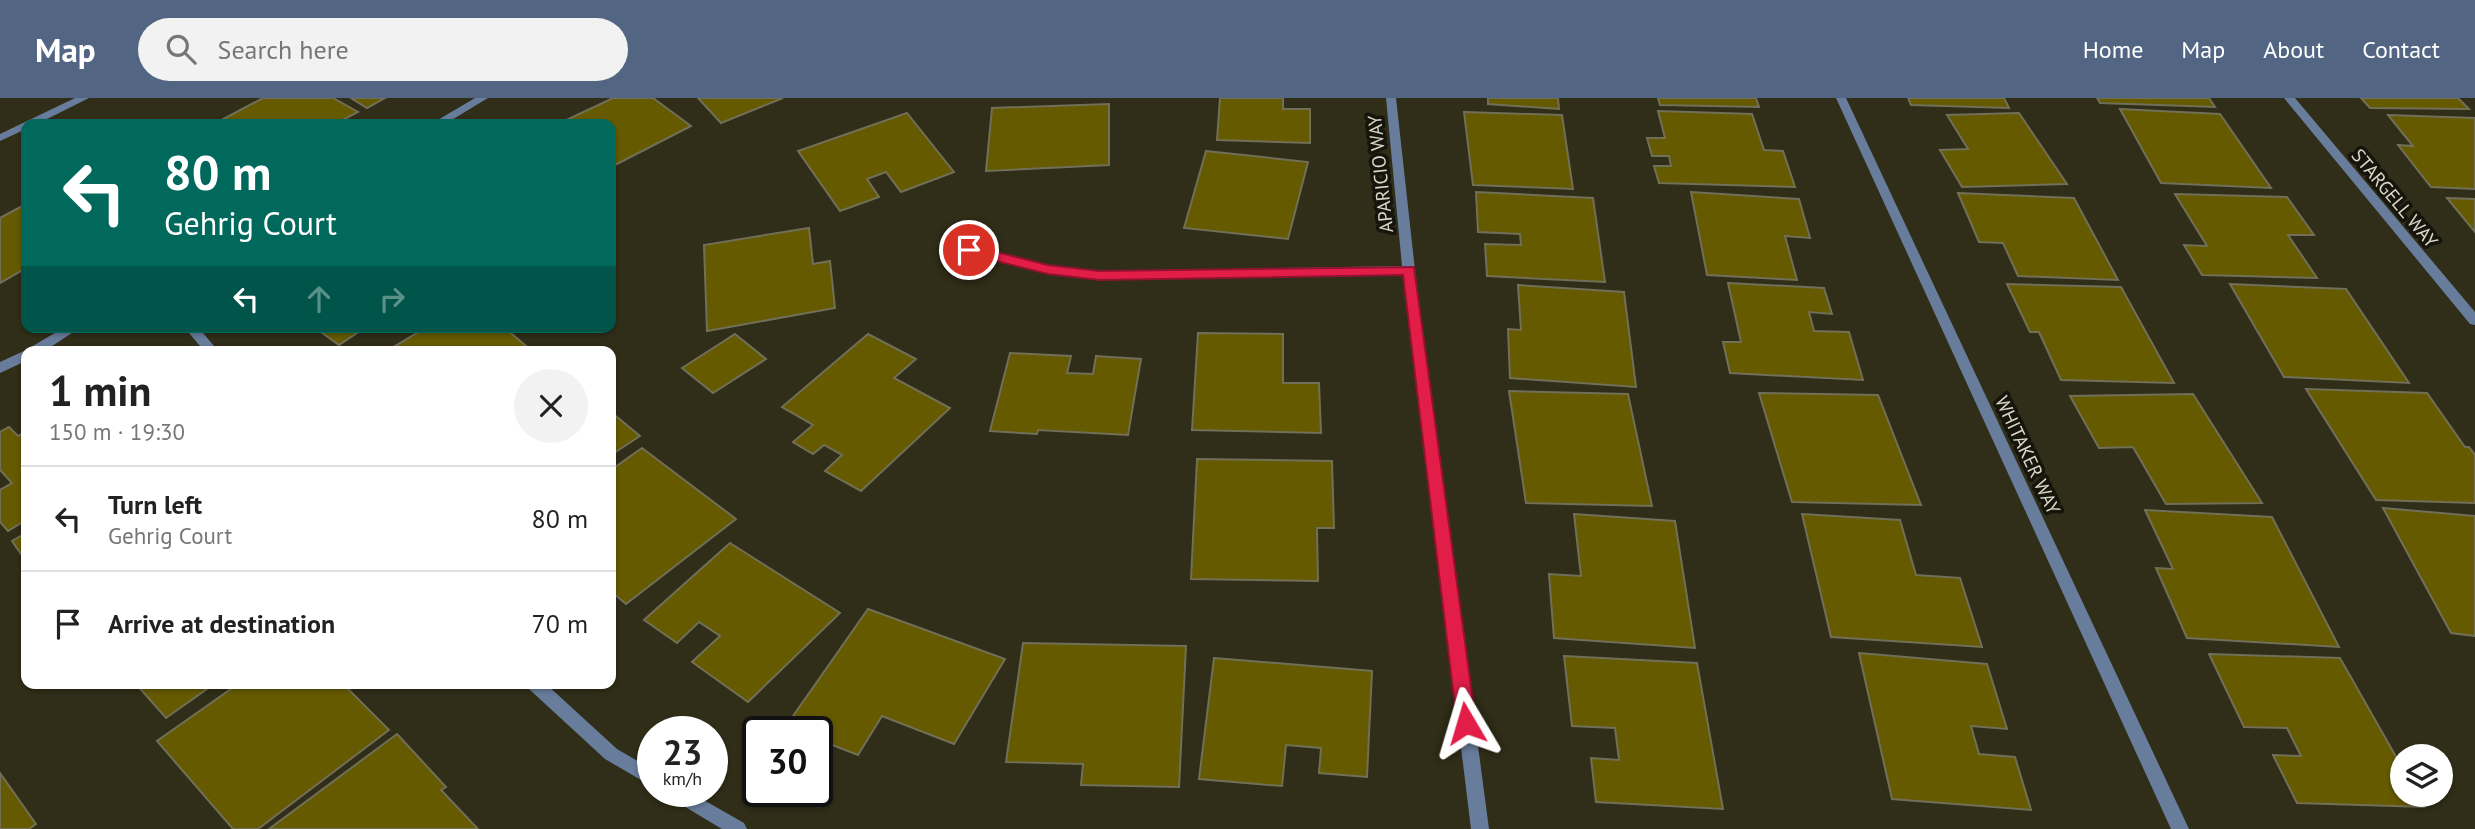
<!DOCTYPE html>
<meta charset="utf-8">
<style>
:root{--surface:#fff;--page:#f2f2f2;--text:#222;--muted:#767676;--line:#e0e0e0;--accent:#526684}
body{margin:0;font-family:"PT Sans",sans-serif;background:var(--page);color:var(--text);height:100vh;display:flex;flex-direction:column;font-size:26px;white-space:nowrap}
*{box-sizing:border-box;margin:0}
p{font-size:23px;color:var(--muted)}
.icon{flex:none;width:38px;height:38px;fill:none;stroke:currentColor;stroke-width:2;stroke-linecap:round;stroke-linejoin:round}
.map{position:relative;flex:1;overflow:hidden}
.sheet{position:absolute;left:21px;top:248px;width:595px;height:343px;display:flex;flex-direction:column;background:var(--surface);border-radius:14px;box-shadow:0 2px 5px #0004}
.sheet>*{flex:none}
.top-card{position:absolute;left:21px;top:21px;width:595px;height:214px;border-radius:14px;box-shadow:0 2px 5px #0004;background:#00695c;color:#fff;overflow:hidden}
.controls{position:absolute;left:2390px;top:646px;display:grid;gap:14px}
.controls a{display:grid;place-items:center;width:63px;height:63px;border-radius:50%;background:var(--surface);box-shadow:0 2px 5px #0004;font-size:35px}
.speed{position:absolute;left:637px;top:618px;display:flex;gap:14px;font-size:35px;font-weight:700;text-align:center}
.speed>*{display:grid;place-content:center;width:91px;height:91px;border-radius:50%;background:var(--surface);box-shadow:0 2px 5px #0004;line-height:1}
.speed small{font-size:18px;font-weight:400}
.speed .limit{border:4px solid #111;border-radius:10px;background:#fff;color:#111}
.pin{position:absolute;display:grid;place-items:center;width:60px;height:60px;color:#fff;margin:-30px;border:4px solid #fff;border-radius:50%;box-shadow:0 2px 7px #0007}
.me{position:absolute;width:77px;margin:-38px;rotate:353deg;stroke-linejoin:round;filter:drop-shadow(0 0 5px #0008)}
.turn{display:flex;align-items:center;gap:24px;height:147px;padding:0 28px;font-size:32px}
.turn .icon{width:91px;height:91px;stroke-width:2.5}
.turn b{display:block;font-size:49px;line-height:60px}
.lanes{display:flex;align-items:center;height:66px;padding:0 28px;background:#0003;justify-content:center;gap:35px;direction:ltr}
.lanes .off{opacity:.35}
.round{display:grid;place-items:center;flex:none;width:74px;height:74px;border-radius:37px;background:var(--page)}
.head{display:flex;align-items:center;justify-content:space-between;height:119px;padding:0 28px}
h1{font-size:42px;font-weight:800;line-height:52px}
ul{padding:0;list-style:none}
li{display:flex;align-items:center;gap:21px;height:105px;padding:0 28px;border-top:2px solid var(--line)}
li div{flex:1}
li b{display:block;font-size:26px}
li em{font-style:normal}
header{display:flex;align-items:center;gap:42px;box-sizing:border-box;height:98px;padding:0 35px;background:var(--accent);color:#fff}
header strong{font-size:33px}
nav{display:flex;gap:38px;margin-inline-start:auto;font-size:24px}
.search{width:490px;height:63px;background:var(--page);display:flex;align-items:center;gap:18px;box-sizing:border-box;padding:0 24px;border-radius:38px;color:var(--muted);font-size:26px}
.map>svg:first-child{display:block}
.building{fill:#655a00;stroke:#716f57;stroke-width:2}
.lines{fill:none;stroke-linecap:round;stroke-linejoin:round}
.minor{fill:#687d9c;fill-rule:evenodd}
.route{fill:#e11d48;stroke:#92132f;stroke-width:2}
.labels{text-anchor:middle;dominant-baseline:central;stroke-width:7;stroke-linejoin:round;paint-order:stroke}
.street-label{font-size:19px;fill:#d9d8cb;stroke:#16150c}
</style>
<header>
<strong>Map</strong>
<div class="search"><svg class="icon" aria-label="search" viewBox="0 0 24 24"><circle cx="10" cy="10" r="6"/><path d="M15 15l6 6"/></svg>Search here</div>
<nav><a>Home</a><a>Map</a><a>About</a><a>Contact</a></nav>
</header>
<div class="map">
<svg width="2475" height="731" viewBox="0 0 2475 731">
<rect width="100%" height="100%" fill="#302d18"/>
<!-- building -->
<g class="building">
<path d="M 263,0 L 333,0 L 358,14 L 335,26 L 214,26 Z"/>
<path d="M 351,0 L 385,0 L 367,10 Z"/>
<path d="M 613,0 L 653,0 L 691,28 L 611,69 L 611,26 L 558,26 Z"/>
<path d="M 698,0 L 783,0 L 721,25 Z"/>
<path d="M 1220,0 L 1283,0 L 1283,11 L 1310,11 L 1310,45 L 1217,42 Z"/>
<path d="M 1488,0 L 1558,0 L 1559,11 L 1488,6 Z"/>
<path d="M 1658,0 L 1756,0 L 1759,9 L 1660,7 Z"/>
<path d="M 1908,0 L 2004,0 L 2009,10 L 1911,7 Z"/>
<path d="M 2097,0 L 2209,0 L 2215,9 L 2100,5 Z"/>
<path d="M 2361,0 L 2458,0 L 2469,11 L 2370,10 Z"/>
<path d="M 1109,6 L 1109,67 L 986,73 L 992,10 Z"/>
<path d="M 2120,11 L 2220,16 L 2271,90 L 2161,85 Z"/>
<path d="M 1658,13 L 1752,16 L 1764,52 L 1783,53 L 1795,89 L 1659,85 L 1654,68 L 1671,68 L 1669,58 L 1652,58 L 1647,40 L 1665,40 Z"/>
<path d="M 1464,14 L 1562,17 L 1573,91 L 1473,87 Z"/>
<path d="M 907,15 L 954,74 L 901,94 L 886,74 L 867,81 L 879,99 L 840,113 L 798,53 Z"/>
<path d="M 2019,15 L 2067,86 L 1962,89 L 1940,52 L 1968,51 L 1947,17 Z"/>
<path d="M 2388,17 L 2475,20 L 2475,91 L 2431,89 L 2398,47 L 2413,48 Z"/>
<path d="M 1206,53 L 1308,64 L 1288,141 L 1184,130 Z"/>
<path d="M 1476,94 L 1593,100 L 1605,184 L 1487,178 L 1485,146 L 1521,147 L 1520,136 L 1478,134 Z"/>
<path d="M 1691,94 L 1799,101 L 1810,140 L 1785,138 L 1797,182 L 1707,177 Z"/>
<path d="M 1958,95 L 2074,100 L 2118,182 L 2018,178 L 2003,145 L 1979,144 Z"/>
<path d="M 2175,96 L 2287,99 L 2314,137 L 2288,137 L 2317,180 L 2202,177 L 2184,147 L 2207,148 Z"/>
<path d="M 2447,100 L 2475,101 L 2475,134 Z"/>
<path d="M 26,106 L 26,174 L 23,172 L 0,185 L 0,120 Z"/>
<path d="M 809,130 L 813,166 L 830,163 L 835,210 L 707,233 L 704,147 Z"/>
<path d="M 1728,185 L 1824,190 L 1832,216 L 1809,214 L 1814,233 L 1849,234 L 1863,282 L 1730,275 L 1723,244 L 1741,244 Z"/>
<path d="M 2007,186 L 2121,189 L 2174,285 L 2061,282 L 2039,234 L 2030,234 Z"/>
<path d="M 2230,186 L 2346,191 L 2409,285 L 2284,279 Z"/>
<path d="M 1518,187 L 1624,194 L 1636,289 L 1510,280 L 1508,231 L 1521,232 Z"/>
<path d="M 314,229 L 366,229 L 339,247 Z"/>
<path d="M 427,229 L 504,229 L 533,254 L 385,254 Z"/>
<path d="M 1198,235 L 1283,236 L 1283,285 L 1319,285 L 1321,335 L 1192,332 Z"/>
<path d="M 735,236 L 766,261 L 713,295 L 682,270 Z"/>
<path d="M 868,236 L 916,261 L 894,280 L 950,310 L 861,393 L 825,373 L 842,357 L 824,347 L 813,356 L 793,344 L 813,327 L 782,309 Z"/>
<path d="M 1010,255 L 1071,258 L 1067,275 L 1093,276 L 1096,258 L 1141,261 L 1128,337 L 1038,332 L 1037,336 L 990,333 Z"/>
<path d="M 2306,291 L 2427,295 L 2465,349 L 2469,349 L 2475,357 L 2475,405 L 2376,402 Z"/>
<path d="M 1509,293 L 1628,296 L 1652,408 L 1526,405 Z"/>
<path d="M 1759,295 L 1878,297 L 1921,407 L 1792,404 Z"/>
<path d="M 2193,296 L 2262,405 L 2166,406 L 2133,349 L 2099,350 L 2070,298 Z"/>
<path d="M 611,314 L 640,338 L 611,357 Z"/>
<path d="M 9,329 L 18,338 L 26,334 L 26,422 L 8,433 L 0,424 L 0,392 L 12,385 L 0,372 L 0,334 Z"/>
<path d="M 642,350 L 736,421 L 626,506 L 611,493 L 611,372 Z"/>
<path d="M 1197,361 L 1332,363 L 1334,430 L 1317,430 L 1318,483 L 1191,481 Z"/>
<path d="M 2383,410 L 2475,418 L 2475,538 L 2451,535 Z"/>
<path d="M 2145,412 L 2272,419 L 2339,549 L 2187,540 L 2156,470 L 2173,471 Z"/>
<path d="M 1574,416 L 1675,423 L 1695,550 L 1554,540 L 1549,476 L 1581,478 Z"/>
<path d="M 1802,416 L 1900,422 L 1916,477 L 1960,480 L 1982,549 L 1831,539 Z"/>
<path d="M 26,435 L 26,463 L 12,443 Z"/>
<path d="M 730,445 L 840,515 L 748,604 L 692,564 L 720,538 L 699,524 L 677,545 L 644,522 Z"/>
<path d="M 868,511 L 1005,561 L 954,646 L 882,618 L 858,657 L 817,641 L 817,634 L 800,634 L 786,628 Z"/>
<path d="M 1023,545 L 1186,548 L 1179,689 L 1081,687 L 1083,666 L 1006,664 Z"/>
<path d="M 1859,555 L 1987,566 L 2007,631 L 1971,628 L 1979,656 L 2015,659 L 2031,712 L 1892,701 Z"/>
<path d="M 2209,556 L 2340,560 L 2403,671 L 2403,696 L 2417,696 L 2424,709 L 2297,705 L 2273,657 L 2301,658 L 2287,630 L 2244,629 Z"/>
<path d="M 1564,558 L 1697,565 L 1723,711 L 1596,704 L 1591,660 L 1619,662 L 1615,630 L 1572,628 Z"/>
<path d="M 1214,560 L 1372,573 L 1367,679 L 1319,675 L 1321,650 L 1286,647 L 1282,688 L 1199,681 Z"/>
<path d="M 136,586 L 214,586 L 166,620 Z"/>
<path d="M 238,586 L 347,586 L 345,588 L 389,632 L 258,731 L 233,731 L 157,643 Z"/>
<path d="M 397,636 L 446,689 L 441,692 L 478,731 L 269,731 Z"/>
<path d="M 0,675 L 36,726 L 29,731 L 0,731 Z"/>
</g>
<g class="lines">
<!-- minor -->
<g class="minor">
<path d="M 75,0 L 89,0 L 37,26 L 26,26 L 26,31 L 0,43 L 0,36 Z"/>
<path d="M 475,0 L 488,0 L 445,26 L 431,26 Z"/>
<path d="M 1386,0 L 1396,0 L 1415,172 L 1489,731 L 1471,731 L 1403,176 L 1099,181 L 1048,176 L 965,155 L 963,152 L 969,148 L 1048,168 L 1099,173 L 1402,168 Z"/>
<path d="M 1836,0 L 1846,0 L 2189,731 L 2171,731 Z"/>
<path d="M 2284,0 L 2295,0 L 2475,214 L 2475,227 L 2470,226 Z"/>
<path d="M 65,229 L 81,229 L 43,254 L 26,254 L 26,263 L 0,275 L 0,264 L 26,252 Z"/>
<path d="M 184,229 L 198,229 L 219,254 L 205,254 Z"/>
<path d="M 527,586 L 546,586 L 617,651 L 653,672 L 653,689 L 605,661 L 529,591 Z"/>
<path d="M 665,693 L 688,693 L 744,725 L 747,731 L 722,731 L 667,698 Z"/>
</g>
</g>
<!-- route -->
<path class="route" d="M 969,147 L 1048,167 L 1099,173 L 1414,169 L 1476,625 L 1473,630 L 1466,633 L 1460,630 L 1457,625 L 1403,177 L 1099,182 L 1048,176 L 964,155 L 962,152 Z"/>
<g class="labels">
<!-- street labels -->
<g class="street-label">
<text transform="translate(1380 76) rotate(-96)">APARICIO WAY</text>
<text transform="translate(2395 100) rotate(50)">STARGELL WAY</text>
<text transform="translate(2028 357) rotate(65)">WHITAKER WAY</text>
</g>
</g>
</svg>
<div class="controls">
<a><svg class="icon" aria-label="layers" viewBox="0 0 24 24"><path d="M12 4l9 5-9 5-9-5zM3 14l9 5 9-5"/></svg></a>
</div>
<div class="speed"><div>23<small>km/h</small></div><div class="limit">30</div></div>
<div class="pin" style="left:969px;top:152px;background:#d93025"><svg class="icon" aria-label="arrive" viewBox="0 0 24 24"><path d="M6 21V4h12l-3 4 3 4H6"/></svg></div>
<svg class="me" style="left:1466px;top:625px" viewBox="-20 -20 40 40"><path d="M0-17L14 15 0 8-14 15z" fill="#e11d48" stroke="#fff" stroke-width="4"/></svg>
<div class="top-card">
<div class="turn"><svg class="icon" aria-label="left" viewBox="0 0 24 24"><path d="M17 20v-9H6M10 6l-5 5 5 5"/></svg><div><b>80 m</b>Gehrig Court</div></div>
<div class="lanes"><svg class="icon" aria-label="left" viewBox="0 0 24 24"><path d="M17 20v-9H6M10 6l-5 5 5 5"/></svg><svg class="icon off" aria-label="ahead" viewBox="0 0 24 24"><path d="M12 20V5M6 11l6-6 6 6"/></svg><svg class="icon off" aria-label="right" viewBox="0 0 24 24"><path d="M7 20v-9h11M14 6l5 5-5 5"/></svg></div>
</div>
<section class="sheet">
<div class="head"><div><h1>1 min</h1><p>150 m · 19:30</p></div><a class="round"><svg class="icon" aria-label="close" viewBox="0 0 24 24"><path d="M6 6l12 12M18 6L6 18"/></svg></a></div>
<ul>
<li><svg class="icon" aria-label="left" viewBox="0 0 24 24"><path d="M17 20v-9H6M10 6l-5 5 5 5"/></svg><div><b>Turn left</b><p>Gehrig Court</p></div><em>80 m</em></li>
<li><svg class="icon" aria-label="arrive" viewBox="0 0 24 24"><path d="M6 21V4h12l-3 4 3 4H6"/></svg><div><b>Arrive at destination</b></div><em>70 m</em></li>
</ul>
</section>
</div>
